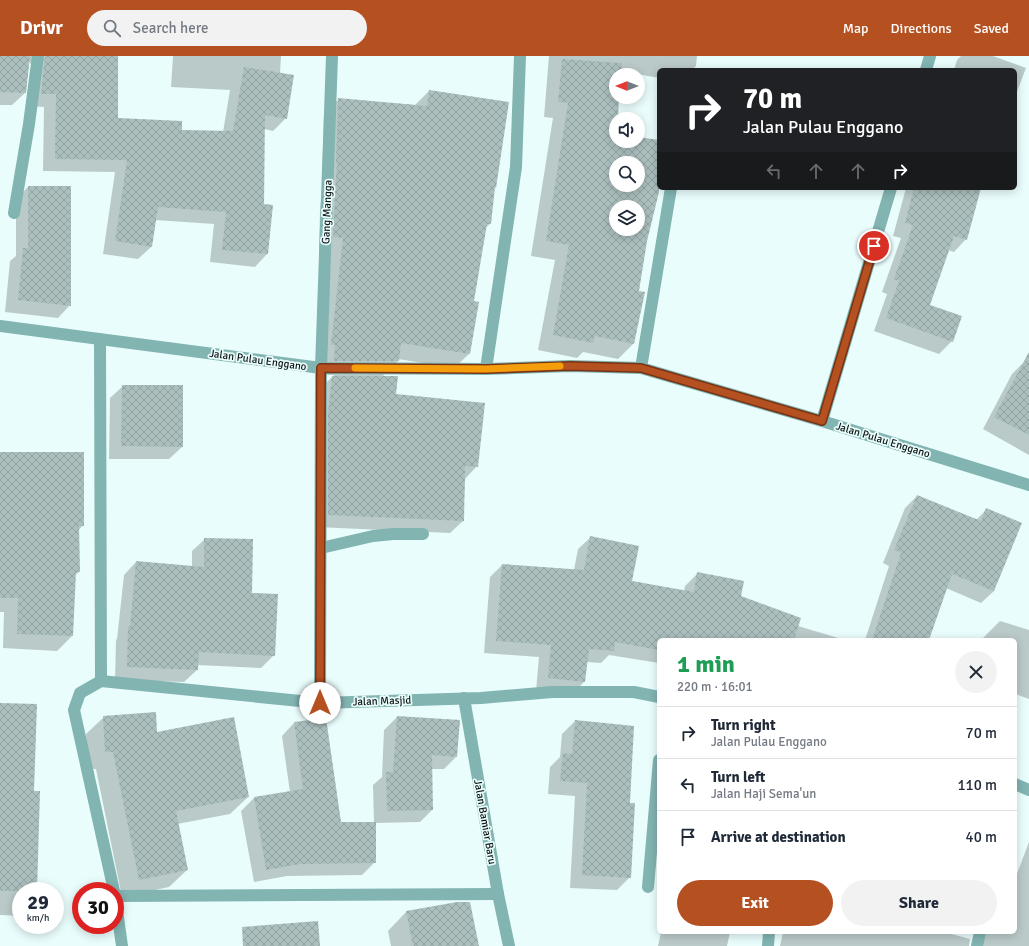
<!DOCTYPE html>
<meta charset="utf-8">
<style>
:root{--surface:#fff;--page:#f2f2f3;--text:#1f2937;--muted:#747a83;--line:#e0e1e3;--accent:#b55021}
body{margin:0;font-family:Signika,sans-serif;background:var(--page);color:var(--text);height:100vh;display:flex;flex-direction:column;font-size:15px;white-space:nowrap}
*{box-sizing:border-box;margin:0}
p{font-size:13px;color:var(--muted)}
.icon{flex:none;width:22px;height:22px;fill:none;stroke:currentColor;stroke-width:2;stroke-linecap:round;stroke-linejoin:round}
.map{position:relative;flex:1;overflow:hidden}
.sheet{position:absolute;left:657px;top:582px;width:360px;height:296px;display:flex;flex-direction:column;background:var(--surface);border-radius:6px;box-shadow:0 2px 10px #0003}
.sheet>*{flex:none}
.top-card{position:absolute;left:657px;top:12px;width:360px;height:122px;border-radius:6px;box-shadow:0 2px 10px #0003;background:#202124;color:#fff;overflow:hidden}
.needle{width:26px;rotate:270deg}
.fabs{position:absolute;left:609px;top:12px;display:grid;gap:8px}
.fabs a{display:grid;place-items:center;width:36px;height:36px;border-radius:50%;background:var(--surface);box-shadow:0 2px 10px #0003;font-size:20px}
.speed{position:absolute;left:12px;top:826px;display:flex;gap:8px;font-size:20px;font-weight:700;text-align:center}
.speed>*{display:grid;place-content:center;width:52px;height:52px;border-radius:50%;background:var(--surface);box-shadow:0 2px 10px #0003;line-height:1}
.speed small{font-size:10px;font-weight:400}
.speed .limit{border:6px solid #d22;background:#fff;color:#111}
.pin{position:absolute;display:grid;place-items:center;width:34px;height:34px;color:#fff;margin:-17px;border:2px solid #fff;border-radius:50%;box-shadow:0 1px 4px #0007}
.me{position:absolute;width:44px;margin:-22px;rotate:0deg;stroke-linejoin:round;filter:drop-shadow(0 0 3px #0008)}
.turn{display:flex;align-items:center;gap:14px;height:84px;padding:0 20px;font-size:18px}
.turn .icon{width:52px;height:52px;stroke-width:2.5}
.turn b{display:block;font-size:28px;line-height:34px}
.lanes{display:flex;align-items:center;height:38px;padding:0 20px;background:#0003;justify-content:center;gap:20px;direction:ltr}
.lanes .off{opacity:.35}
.round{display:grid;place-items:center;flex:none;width:42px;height:42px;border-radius:21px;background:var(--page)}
.headline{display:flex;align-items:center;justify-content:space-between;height:68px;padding:0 20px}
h1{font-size:24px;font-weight:700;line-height:30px;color:#1e9e55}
.primary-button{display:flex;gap:8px;margin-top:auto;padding:8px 20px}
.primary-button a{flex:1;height:46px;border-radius:24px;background:var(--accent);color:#fff;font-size:16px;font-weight:700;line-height:46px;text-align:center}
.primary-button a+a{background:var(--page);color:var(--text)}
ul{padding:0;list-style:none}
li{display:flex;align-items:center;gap:12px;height:52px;padding:0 20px;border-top:1px solid var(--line)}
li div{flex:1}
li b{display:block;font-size:15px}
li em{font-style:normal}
header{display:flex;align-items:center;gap:24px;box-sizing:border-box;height:56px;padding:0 20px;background:var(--accent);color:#fff}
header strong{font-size:19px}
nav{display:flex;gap:22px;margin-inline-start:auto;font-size:14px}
.search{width:280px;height:36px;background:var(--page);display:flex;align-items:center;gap:10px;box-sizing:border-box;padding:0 14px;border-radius:22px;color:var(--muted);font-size:15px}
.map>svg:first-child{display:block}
.shadow{fill:#0003;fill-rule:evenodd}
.building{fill:url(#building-cross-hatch);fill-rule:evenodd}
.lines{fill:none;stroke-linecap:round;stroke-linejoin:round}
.minor{stroke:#82b4b2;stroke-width:12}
.route-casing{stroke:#763415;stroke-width:10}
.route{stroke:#b55021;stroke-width:7}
.slow{stroke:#f59e0b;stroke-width:7}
.labels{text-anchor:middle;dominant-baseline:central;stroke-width:3.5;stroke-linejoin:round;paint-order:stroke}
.street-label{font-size:11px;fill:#0e1615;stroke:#e9fdfc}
</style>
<header>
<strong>Drivr</strong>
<div class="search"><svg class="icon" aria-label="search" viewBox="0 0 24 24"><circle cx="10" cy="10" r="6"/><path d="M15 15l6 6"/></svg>Search here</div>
<nav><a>Map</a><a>Directions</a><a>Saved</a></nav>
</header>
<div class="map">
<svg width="1029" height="890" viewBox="0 0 1029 890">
<defs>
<pattern id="building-cross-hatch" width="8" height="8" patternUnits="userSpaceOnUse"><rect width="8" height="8" fill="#abbfbe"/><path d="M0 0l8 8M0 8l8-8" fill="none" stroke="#92a3a2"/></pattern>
</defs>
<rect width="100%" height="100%" fill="#e9fdfc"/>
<!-- shadow -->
<g class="shadow">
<path d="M 0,0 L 117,0 L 117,63 L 181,75 L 223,76 L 230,34 L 171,31 L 173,0 L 281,0 L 280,18 L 286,62 L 273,75 L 264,73 L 263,149 L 272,150 L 267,198 L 255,211 L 210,206 L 214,168 L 155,164 L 151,191 L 138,203 L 103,198 L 115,116 L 43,115 L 44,51 L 28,50 L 32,10 L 29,5 L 25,37 L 12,49 L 0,49 Z"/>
<path d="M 549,0 L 697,0 L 696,10 L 692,14 L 659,14 L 659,22 L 621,15 L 620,19 L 616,19 L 616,41 L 618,41 L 616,63 L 616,85 L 638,85 L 638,82 L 659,85 L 659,120 L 637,236 L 633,288 L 618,303 L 583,296 L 577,302 L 538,294 L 555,204 L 531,200 L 553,62 L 544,61 ZM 616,107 L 638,107 L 638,129 L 616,129 ZM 616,151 L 638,151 L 638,173 L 616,173 Z"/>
<path d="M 961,0 L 993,0 L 1026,12 L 1015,41 L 1015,14 L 954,14 L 957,4 Z"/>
<path d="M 429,35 L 495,131 L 494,132 L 490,168 L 485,172 L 472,246 L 469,298 L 454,312 L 398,303 L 398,305 L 382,321 L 395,338 L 477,410 L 465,423 L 463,465 L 450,477 L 316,471 L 320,333 L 334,319 L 319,319 L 328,196 L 319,196 L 320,154 L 323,122 L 322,122 L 324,58 L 339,43 L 415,49 Z"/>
<path d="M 28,131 L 70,249 L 58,262 L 5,256 L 10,205 L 16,200 L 16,143 Z"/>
<path d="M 906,132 L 980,132 L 966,183 L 954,196 L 948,194 L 928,250 L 952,285 L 939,298 L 874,275 L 887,238 L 882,236 L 901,182 L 893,180 Z"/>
<path d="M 1025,305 L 1029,307 L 1029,399 L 983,373 L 1012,318 Z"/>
<path d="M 123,330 L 182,391 L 169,403 L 109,403 L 110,342 Z"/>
<path d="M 0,397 L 83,469 L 78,475 L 79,516 L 74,520 L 72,580 L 57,595 L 3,592 L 4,556 L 0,556 Z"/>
<path d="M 917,440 L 976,464 L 986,454 L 994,535 L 981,547 L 946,532 L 928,584 L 865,584 L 889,510 L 883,507 L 905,452 Z"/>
<path d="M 591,481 L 631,525 L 684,535 L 685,530 L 697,518 L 740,541 L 798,570 L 845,584 L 659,584 L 659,607 L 609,599 L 601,607 L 586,606 L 584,626 L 572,638 L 536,635 L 539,601 L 484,597 L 490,521 L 502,509 L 574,514 L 578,493 Z"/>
<path d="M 205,483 L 251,538 L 274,599 L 261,612 L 197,609 L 197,614 L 184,626 L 115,624 L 116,584 L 117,583 L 124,519 L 136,506 L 192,511 L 192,495 Z"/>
<path d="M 1000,565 L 1029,574 L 1029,643 L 1015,638 L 1015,584 L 981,584 Z"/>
<path d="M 0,648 L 33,736 L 36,835 L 21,835 L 21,860 L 0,859 Z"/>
<path d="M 104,661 L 156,677 L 248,741 L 230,758 L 177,768 L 187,814 L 169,831 L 122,841 L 96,713 L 88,713 L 86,678 Z"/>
<path d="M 397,661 L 456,701 L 444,713 L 431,713 L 432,754 L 420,766 L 375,767 L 375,806 L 362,819 L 287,820 L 254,826 L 241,755 L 254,742 L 290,736 L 282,680 L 294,667 L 341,767 L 374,767 L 373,729 L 382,721 L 384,674 Z"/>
<path d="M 575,665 L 629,748 L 630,821 L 617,834 L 570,832 L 575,740 L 548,738 L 550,711 L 560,701 L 562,678 Z"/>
<path d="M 1029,786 L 1029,890 L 975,890 L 979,876 L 1015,876 L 1015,823 Z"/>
<path d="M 406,856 L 478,890 L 391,890 L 388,875 Z"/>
<path d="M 661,876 L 730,876 L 727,890 L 658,890 Z"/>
<path d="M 783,876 L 944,876 L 970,883 L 969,890 L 780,890 Z"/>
</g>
<!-- building -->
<g class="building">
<path d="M 0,0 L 30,0 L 26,37 L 0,36 Z"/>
<path d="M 45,0 L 118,0 L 118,62 L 182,65 L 182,74 L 233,75 L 244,11 L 294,19 L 287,63 L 265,59 L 264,148 L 273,149 L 268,198 L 222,194 L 226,156 L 158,151 L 152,191 L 115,185 L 127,104 L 55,103 L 56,38 L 41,38 Z"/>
<path d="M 562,3 L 622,7 L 621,19 L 616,19 L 616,41 L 619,41 L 618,63 L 616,63 L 616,85 L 638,85 L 638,81 L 659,84 L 659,136 L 647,185 L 639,235 L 645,236 L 634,288 L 595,280 L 593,287 L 553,279 L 569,189 L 546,185 L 568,47 L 558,46 ZM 616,107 L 638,107 L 638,129 L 616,129 ZM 616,151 L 638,151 L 638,173 L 616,173 Z"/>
<path d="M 429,34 L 509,46 L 496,132 L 495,131 L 491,168 L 487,168 L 474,245 L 479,246 L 470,298 L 401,287 L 399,305 L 334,305 L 335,289 L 331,289 L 343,182 L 333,181 L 335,139 L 337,108 L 336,107 L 338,42 L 427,50 Z"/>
<path d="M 28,130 L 71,130 L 71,250 L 18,244 L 23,192 L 28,192 Z"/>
<path d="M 914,132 L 981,132 L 967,184 L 954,180 L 930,249 L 962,260 L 953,286 L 886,262 L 899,225 L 894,223 L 913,169 L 905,167 Z"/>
<path d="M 1029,296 L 1029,379 L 994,361 Z"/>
<path d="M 332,320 L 398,320 L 396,338 L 485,347 L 478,411 L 465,410 L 464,465 L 328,459 L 328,357 Z"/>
<path d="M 122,329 L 183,329 L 183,391 L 121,390 Z"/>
<path d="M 0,396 L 84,396 L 84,470 L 79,470 L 80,516 L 76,516 L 73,580 L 17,578 L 18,542 L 0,542 Z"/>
<path d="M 917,439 L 981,465 L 986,452 L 1022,467 L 994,535 L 952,518 L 929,584 L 872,584 L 901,497 L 894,494 Z"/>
<path d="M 590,480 L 639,490 L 632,525 L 694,536 L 697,516 L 744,525 L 741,540 L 801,562 L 794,584 L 659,584 L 659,594 L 615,586 L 614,595 L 589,593 L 585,626 L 548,622 L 551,589 L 496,585 L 502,508 L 584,514 Z"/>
<path d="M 204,482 L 253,483 L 252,537 L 278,538 L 275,600 L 199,596 L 198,614 L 127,611 L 128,570 L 130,571 L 136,505 L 204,511 Z"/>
<path d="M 0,647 L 37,648 L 34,735 L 40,735 L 37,835 L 0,835 Z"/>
<path d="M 156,656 L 157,676 L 234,661 L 249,741 L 176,755 L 188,814 L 139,824 L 113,696 L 105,696 L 103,660 Z"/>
<path d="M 397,660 L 460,664 L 457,701 L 432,699 L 433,754 L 387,755 L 386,716 L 393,716 Z"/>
<path d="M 326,662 L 341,766 L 376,766 L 376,807 L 300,808 L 266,814 L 254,741 L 303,733 L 294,666 Z"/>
<path d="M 575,664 L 634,670 L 630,747 L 635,747 L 631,822 L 582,819 L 587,727 L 560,725 L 563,697 L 572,698 Z"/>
<path d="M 457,846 L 470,846 L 479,890 L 413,890 L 406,855 Z"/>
<path d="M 318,865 L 320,890 L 243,890 L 242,871 Z"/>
</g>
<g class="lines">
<!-- minor -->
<g class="minor">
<path d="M 926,14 L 930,0"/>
<path d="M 14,157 L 29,68 L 38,0"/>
<path d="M 0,270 L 321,312 L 486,313 L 570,310 L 641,312 L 822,365 L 1029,429"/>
<path d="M 100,283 L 101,625"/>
<path d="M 641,312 L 671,132"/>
<path d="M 486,313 L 516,111 L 520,0"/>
<path d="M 822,365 L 891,132"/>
<path d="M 321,492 L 373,480 L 393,478 L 423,478"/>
<path d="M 464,642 L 498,838 L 509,890"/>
<path d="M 320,647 L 321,312 L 332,0"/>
<path d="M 1015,728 L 1029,734"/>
<path d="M 648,831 L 659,704"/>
<path d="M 114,835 L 74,654 L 80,637 L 101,625 L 320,647 L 481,642 L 552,636 L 634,636 L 659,641"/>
<path d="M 115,840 L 498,838"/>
<path d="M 115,840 L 122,890"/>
<path d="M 768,890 L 769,876"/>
<path d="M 977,890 L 980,876"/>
</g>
</g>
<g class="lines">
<defs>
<path id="route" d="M 320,647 L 321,312 L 486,313 L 570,310 L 641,312 L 822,365 L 874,190"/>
</defs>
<!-- route casing -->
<use href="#route" class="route-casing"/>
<!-- route -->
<use href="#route" class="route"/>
<!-- slow -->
<path class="slow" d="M 355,312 L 486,313 L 560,310"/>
</g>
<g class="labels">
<!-- street labels -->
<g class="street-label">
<text transform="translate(327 156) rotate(-88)">Gang Mangga</text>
<text transform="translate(258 304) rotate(8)">Jalan Pulau Enggano</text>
<text transform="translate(883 384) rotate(17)">Jalan Pulau Enggano</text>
<text transform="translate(382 645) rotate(-2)">Jalan Masjid</text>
<text transform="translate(485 766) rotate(80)">Jalan Bamiar Baru</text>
</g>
</g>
</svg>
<div class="fabs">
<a><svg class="needle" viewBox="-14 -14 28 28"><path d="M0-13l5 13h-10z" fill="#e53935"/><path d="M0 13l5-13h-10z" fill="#747a83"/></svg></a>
<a><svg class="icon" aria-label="sound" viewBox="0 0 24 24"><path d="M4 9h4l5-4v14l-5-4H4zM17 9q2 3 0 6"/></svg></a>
<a><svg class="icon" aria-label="search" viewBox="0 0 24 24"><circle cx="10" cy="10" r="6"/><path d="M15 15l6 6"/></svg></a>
<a><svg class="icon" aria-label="layers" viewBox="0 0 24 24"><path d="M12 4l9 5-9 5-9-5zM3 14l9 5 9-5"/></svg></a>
</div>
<div class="speed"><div>29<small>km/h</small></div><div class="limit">30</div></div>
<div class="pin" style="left:874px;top:190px;background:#d93025"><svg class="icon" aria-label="arrive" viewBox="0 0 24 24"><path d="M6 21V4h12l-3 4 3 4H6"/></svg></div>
<svg class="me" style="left:320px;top:647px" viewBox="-20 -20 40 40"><circle r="19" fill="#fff"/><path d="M0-13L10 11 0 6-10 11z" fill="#b55021"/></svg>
<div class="top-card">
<div class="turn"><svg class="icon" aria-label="right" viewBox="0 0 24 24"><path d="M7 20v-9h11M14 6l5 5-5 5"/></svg><div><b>70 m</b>Jalan Pulau Enggano</div></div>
<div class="lanes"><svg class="icon off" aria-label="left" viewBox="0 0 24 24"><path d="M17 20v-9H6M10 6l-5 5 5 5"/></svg><svg class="icon off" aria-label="ahead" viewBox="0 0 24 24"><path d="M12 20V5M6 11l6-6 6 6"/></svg><svg class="icon off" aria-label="ahead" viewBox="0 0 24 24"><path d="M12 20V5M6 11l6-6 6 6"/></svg><svg class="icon" aria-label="right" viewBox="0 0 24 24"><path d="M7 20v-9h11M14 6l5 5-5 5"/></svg></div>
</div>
<section class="sheet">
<div class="headline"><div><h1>1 min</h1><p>220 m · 16:01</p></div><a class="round"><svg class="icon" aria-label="close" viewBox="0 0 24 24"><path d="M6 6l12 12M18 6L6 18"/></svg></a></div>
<ul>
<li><svg class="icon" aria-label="right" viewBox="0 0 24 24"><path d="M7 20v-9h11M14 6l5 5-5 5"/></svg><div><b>Turn right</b><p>Jalan Pulau Enggano</p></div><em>70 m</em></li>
<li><svg class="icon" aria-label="left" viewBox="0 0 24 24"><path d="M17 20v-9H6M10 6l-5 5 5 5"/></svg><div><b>Turn left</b><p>Jalan Haji Sema'un</p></div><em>110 m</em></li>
<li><svg class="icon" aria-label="arrive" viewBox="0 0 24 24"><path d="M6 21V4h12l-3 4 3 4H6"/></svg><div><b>Arrive at destination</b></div><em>40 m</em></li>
</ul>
<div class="primary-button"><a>Exit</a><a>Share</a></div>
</section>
</div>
